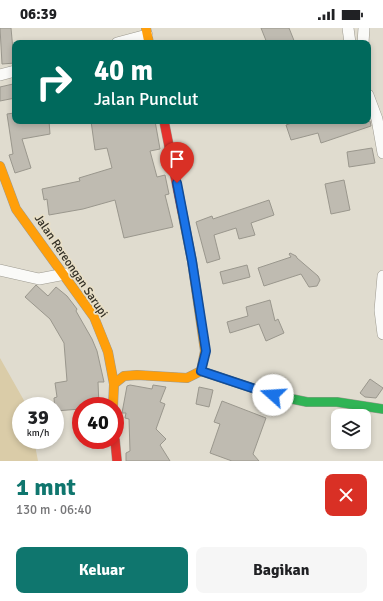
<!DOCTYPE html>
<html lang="id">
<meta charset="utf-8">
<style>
:root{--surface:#fff;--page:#f6f6f6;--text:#202124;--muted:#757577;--accent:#0f766e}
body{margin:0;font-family:Signika,sans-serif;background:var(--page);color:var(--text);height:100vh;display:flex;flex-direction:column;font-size:15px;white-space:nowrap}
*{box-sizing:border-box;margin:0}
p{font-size:13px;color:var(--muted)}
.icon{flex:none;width:22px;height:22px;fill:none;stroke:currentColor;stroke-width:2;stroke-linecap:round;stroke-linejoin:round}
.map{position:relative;height:433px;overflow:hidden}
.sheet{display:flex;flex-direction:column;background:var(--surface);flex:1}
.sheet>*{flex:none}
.banner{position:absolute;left:12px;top:12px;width:359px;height:84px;border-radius:8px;box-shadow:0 2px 6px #0003;background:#00695c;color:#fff;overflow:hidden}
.buttons{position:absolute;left:331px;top:381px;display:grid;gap:8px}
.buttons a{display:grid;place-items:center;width:40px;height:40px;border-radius:8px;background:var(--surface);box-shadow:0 2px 6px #0003;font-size:20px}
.speed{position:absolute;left:12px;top:369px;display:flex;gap:8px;font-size:20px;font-weight:700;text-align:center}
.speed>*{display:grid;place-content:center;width:52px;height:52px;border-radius:50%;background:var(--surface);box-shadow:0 2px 6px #0003;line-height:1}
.speed small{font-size:10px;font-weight:400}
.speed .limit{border:6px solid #d22;background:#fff;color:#111}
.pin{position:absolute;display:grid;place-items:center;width:34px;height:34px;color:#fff;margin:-41px -17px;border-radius:50% 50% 50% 0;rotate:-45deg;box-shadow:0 0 4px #0007}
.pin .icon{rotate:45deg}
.me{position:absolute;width:44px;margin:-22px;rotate:289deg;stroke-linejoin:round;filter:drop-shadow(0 0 3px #0008)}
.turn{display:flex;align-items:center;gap:14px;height:84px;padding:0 16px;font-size:18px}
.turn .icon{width:52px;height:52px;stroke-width:2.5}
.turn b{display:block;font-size:28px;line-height:34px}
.round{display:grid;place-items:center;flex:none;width:42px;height:42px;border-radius:8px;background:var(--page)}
.head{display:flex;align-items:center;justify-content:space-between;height:68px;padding:0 16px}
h1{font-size:24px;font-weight:700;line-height:30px;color:var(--accent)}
.button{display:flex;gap:8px;margin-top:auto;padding:8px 16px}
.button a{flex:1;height:46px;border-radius:8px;background:var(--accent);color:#fff;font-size:16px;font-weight:700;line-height:46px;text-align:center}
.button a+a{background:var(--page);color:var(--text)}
.status{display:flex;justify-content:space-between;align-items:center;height:28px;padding:0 20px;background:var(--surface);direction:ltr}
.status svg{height:11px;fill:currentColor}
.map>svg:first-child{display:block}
.green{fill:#dacca8}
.building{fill:#bfbbb1;stroke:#9a978d}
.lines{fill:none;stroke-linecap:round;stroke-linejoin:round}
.street-casing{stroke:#9d9a90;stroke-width:12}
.fast-casing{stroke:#9d9a90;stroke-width:10}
.slow-casing{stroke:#9d9a90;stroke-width:10}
.jam-casing{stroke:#9d9a90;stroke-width:10}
.street{stroke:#fafaf8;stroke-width:11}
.fast{stroke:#30b455;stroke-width:9}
.slow{stroke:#ff9f0a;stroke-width:9}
.jam{stroke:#e5322d;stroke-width:9}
.route-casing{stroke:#114b97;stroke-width:10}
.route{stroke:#1a73e8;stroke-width:7}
.labels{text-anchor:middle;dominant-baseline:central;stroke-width:3.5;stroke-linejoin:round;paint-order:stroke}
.street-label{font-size:12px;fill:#333026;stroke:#e8dfc7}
</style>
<div class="status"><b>06:39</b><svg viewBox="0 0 49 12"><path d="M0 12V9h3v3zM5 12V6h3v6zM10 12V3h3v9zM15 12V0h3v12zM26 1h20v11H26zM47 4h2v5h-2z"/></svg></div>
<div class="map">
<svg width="383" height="433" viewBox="0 0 383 433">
<rect width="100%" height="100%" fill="#e0dccf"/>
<!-- green -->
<path class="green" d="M 0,330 L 26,376 L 27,378 L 21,378 L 21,412 L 34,412 L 38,433 L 0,433 Z"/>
<!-- building -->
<g class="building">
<path d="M 0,0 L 11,0 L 13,22 L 15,22 L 15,35 L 2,36 Z"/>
<path d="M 261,0 L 289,0 L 295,15 L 267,15 Z"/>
<path d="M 13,56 L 15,70 L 0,73 L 0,59 Z"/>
<path d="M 14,85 L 15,93 L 49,93 L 50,106 L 22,111 L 31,140 L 15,145 L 9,127 L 13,126 L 7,86 Z"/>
<path d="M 91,93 L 155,93 L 160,121 L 150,123 L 157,149 L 165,147 L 169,166 L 165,167 L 173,199 L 124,210 L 115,172 L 83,181 L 49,187 L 47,171 L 44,172 L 42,161 L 80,153 L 79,150 L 112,140 L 107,120 L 95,122 Z"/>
<path d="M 297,93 L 370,93 L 371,98 L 321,115 L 318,105 L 291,112 L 286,97 Z"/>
<path d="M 372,120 L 375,135 L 349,139 L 347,124 Z"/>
<path d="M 344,152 L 350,182 L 331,186 L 325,156 Z"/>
<path d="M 269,172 L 274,187 L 251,195 L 255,207 L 239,211 L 236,200 L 214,207 L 220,231 L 207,235 L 196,194 L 212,188 L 213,191 Z"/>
<path d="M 290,225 L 296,228 L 297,230 L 318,248 L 320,252 L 317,258 L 309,259 L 301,246 L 264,258 L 258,240 L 291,229 L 289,226 Z"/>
<path d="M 247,237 L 250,249 L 223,256 L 220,244 Z"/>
<path d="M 36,257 L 48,268 L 56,259 L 67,268 L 77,281 L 76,283 L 92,311 L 97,323 L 104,354 L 98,354 L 99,378 L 81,378 L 81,381 L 55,383 L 54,370 L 57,369 L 55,355 L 67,353 L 64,315 L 50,291 L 25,269 Z"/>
<path d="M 270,272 L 275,293 L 278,291 L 284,305 L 266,313 L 259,296 L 230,305 L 227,294 L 248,288 L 246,279 Z"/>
<path d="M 370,351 L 383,360 L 376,370 L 365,369 L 360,365 Z"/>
<path d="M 130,357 L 152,361 L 153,357 L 166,359 L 160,374 L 165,376 L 156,401 L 166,411 L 160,417 L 170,433 L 126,433 L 126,425 L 130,423 L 129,391 L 125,390 L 126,385 L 122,385 L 127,358 Z"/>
<path d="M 199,359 L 213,362 L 209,379 L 196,376 Z"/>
<path d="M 222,373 L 266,390 L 253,426 L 259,433 L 232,433 L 210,425 L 220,396 L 214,394 Z"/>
</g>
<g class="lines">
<defs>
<g id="street">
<path d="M 348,0 L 350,15"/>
<path d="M 117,15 L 147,7"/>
<path d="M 363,15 L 364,0"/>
<path d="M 0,47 L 15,43"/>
<path d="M 368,67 L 377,91 L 383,125"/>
<path d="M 0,242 L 39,251 L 65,246"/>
<path d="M 383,248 L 380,282 L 383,306"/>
</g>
<path id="fast" d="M 201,343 L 273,367 L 307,374 L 337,374 L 383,381"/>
<g id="slow">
<path d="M 146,0 L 149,15"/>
<path d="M 0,138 L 16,181 L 94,289 L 108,324 L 114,356"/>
<path d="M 113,378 L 114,356 L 124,348 L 137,347 L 187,350 L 201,343 L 205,323 L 192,233 L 182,183"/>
</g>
<g id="jam">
<path d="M 164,93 L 182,183"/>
<path d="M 115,412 L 117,433"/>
</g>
</defs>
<!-- street casing -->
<use href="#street" class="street-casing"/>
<!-- fast casing -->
<use href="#fast" class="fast-casing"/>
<!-- slow casing -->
<use href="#slow" class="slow-casing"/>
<!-- jam casing -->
<use href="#jam" class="jam-casing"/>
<!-- street -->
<use href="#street" class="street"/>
<!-- fast -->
<use href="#fast" class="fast"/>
<!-- slow -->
<use href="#slow" class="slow"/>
<!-- jam -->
<use href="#jam" class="jam"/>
</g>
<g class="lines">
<defs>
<path id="route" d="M 177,155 L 192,233 L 206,323 L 201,343 L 273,367"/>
</defs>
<!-- route casing -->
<use href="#route" class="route-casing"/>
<!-- route -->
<use href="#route" class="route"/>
</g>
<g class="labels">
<!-- street labels -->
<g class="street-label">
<text transform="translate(71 238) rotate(56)">Jalan Rereongan Sarupi</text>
</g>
</g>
</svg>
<div class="buttons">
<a><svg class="icon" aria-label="layers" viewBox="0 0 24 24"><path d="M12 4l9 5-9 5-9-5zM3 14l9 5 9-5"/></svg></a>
</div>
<div class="speed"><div>39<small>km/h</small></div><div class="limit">40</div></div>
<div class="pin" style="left:177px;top:155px;background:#d93025"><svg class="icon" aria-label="arrive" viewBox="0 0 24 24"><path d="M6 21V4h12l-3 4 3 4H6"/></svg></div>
<svg class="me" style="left:273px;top:367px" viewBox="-20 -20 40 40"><circle r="19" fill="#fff"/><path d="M0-13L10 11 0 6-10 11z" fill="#1a73e8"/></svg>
<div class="banner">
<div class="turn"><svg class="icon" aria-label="right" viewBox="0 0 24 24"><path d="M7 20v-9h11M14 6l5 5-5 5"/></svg><div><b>40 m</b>Jalan Punclut</div></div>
</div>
</div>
<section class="sheet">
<div class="head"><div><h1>1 mnt</h1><p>130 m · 06:40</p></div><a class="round" style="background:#d93025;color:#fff"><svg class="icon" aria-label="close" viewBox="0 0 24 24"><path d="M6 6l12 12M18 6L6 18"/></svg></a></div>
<div class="button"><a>Keluar</a><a>Bagikan</a></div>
</section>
